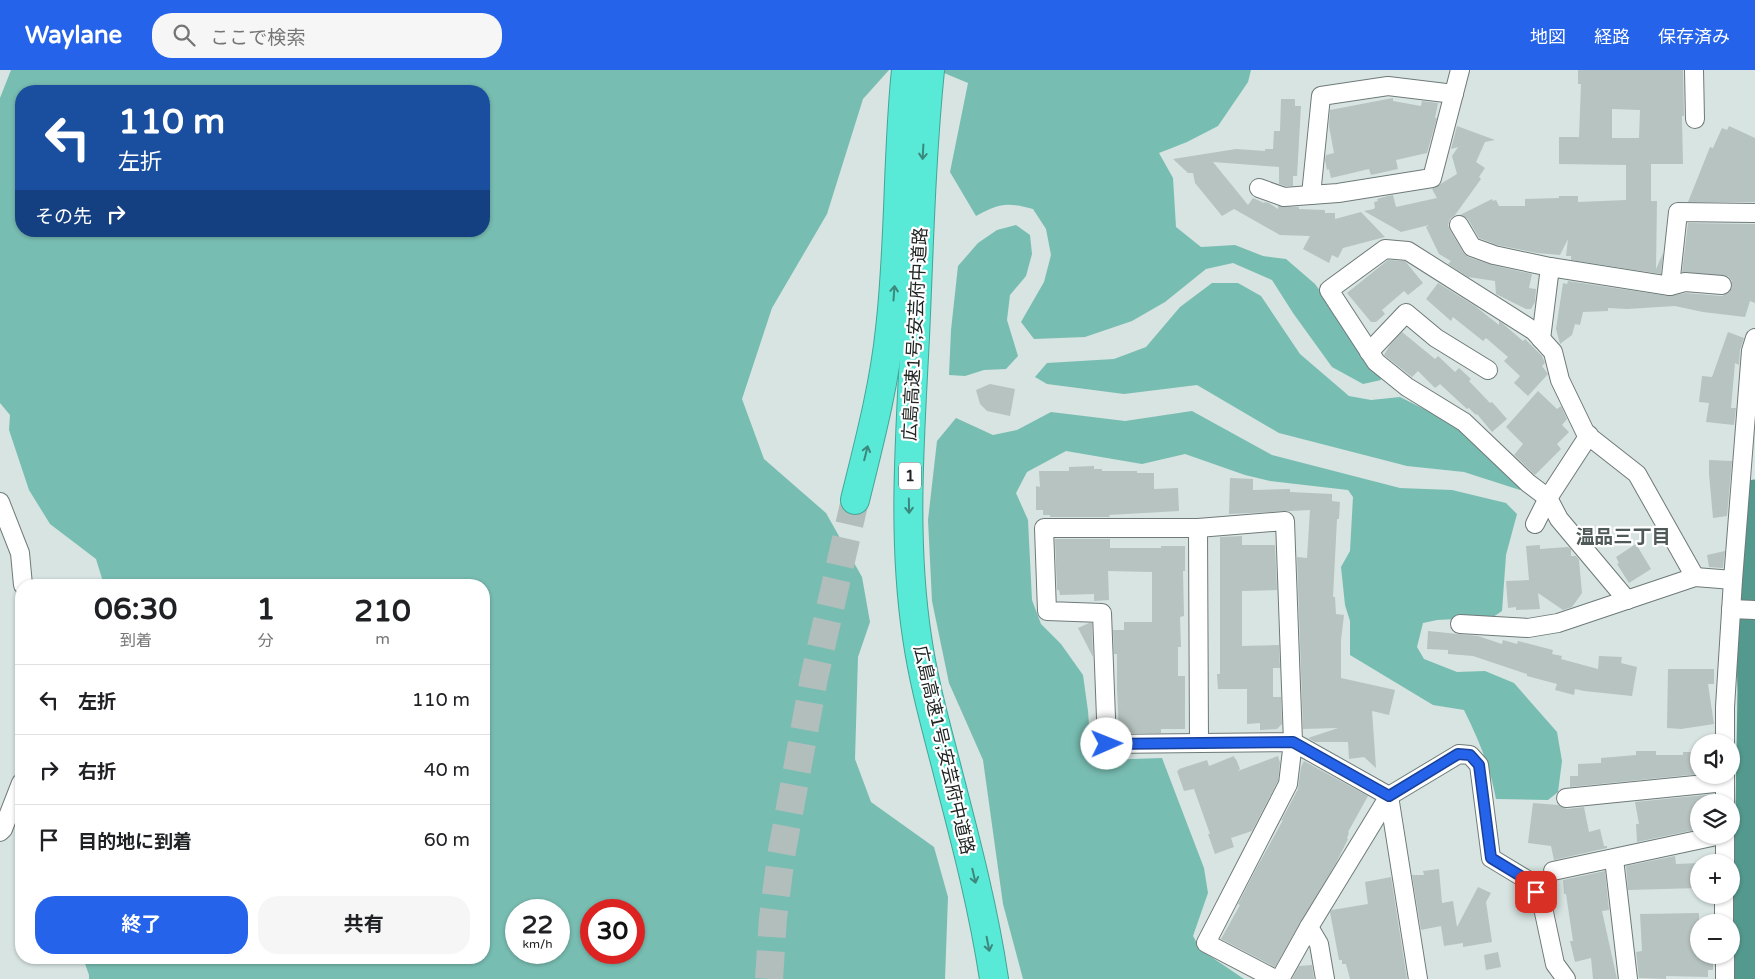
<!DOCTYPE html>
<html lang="ja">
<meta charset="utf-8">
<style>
:root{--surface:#fff;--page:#f6f6f6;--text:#202124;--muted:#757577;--line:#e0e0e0;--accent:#2563eb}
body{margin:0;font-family:"Varela Round","Noto Sans JP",sans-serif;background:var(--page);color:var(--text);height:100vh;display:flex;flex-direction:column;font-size:19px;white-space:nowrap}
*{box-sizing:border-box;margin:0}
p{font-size:16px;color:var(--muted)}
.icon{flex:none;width:28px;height:28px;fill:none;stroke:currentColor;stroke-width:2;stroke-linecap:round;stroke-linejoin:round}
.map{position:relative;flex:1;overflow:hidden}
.side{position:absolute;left:15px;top:509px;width:475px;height:385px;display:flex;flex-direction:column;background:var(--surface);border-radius:20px;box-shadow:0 1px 4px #0004}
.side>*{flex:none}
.banner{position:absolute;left:15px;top:15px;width:475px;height:152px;border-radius:20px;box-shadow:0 1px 4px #0004;background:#1a4fa0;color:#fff;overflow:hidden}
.fabs{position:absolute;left:1690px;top:664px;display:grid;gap:10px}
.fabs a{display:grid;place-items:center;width:50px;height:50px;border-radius:50%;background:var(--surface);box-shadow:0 1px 4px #0004;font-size:25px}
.speed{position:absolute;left:505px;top:829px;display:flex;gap:10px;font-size:25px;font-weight:700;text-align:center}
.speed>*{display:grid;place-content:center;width:65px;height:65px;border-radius:50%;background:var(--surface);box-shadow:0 1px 4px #0004;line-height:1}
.speed small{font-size:12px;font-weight:400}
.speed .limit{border:8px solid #d22;background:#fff;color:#111}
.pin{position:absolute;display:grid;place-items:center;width:42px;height:42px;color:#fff;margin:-21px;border-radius:10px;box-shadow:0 2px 8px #0006}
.me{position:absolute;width:55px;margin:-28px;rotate:89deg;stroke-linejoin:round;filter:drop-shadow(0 0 4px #0008)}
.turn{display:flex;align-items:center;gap:18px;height:105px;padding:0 20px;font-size:22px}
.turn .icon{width:65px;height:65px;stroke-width:2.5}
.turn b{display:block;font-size:35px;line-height:42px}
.then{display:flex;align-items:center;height:48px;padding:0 20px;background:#0003;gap:10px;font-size:19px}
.eta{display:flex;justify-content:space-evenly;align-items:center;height:85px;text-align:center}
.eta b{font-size:30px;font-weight:700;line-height:35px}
.action{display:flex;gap:10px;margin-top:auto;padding:10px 20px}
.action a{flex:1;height:58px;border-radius:20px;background:var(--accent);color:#fff;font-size:20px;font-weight:700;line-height:58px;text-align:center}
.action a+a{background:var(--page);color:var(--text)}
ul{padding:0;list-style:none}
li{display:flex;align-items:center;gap:15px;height:70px;padding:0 20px;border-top:1px solid var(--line)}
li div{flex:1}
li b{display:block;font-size:19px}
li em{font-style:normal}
header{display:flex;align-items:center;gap:30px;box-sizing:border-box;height:70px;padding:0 25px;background:var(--accent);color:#fff}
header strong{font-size:24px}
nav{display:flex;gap:28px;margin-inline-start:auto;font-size:18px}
.search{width:350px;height:45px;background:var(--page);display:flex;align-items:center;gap:12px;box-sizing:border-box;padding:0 18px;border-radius:20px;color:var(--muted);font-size:19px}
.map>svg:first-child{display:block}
.forest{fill:#78bdb2;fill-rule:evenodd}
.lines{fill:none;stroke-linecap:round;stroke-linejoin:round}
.river{stroke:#54998e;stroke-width:31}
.building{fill:#b6c3c0;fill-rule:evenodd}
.motorway-tunnel{stroke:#b2bebb;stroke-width:28;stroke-dasharray:28 14;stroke-linecap:butt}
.minor-casing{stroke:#6e7a78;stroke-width:20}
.motorway-casing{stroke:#44a598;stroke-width:30}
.minor{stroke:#fff;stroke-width:18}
.motorway{stroke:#58ead6;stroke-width:28}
.oneway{stroke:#3c887d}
.route-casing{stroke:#184099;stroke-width:12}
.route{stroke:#2563eb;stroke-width:9}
.labels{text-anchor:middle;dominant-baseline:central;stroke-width:4.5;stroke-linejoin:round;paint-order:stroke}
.shield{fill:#fff;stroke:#636666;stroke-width:1}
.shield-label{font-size:16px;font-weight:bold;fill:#202524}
.street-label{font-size:18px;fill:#202524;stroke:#fff}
.neighbourhood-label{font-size:19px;font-weight:bold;fill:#4f5a58;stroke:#fff}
</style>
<header>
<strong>Waylane</strong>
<div class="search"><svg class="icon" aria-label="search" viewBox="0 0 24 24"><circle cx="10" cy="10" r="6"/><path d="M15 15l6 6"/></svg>ここで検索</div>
<nav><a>地図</a><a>経路</a><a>保存済み</a></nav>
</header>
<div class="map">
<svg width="1755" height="909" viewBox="0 0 1755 909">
<rect width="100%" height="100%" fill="#d7e4e1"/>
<!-- forest -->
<g class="forest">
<path d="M 11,0 L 889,0 L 863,29 L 827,144 L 772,238 L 742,329 L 764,389 L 826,443 L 862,507 L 870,552 L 858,587 L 855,689 L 871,732 L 934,777 L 948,827 L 945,909 L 89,909 L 89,905 L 83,888 L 484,888 L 484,515 L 104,515 L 96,489 L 50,454 L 29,420 L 9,360 L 10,345 L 0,333 L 0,28 ZM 484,21 L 484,161 L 21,161 L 21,21 ZM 516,840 L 559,840 L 559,882 L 516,882 ZM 591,840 L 634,840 L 634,882 L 591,882 Z"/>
<path d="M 944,0 L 1251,0 L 1248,12 L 1218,56 L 1187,72 L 1159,83 L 1173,108 L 1176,157 L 1201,177 L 1235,175 L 1263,186 L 1286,189 L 1315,214 L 1380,303 L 1381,310 L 1363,314 L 1332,297 L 1293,243 L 1272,210 L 1233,193 L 1206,199 L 1165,232 L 1132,251 L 1085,267 L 1034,269 L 1021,252 L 1044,212 L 1051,185 L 1046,159 L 1033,139 C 1006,132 1000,133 976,146 L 950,102 L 968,13 L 944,3 Z"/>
<path d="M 1016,155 L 1030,165 L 1032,184 L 1026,206 L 1010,225 L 1007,250 L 1018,286 L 1006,299 L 984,300 L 965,306 L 949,305 L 951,260 L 958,196 L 978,173 L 997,160 Z"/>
<path d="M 1212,213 L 1238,213 L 1261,226 L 1300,284 L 1349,326 L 1371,330 L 1400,327 L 1440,347 L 1466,365 L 1523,416 L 1520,420 L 1464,402 L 1407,396 L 1279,363 L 1197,315 L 1124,324 L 1047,314 L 1035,307 L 1047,293 L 1114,289 L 1146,277 L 1180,237 Z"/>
<path d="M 1192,341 L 1272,385 L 1400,418 L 1452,420 L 1506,433 L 1517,444 L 1506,485 L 1502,541 L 1493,547 L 1437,550 L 1423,553 L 1417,577 L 1424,589 L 1457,602 L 1485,601 L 1514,613 L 1557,662 L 1562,691 L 1558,722 L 1548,730 L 1496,729 C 1490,697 1479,670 1464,640 L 1433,635 L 1350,585 L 1350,551 L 1345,535 L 1341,497 L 1350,481 L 1353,427 L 1348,420 L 1270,411 L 1245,405 L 1185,384 L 1142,394 L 1066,381 L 1027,402 L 1016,423 L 1028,450 L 1032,530 L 1041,554 L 1061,574 L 1083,605 L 1088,641 L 1091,683 L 1102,690 L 1162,688 L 1204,798 L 1208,823 L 1193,866 L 1201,880 L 1244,909 L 1023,909 L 1003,834 L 983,690 L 949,613 L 932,531 L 928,450 L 937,371 L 956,348 L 993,365 L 1017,360 L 1051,342 L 1125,351 Z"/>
</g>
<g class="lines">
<!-- river -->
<path class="river" d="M 1748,909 L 1753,622 L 1750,501 L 1755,425"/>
</g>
<!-- building -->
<g class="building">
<path d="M 1578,0 L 1683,0 L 1684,46 L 1682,46 L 1682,51 L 1683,94 L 1651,94 L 1651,131 L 1657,131 L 1656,199 L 1663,183 L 1661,204 L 1571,190 L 1571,186 L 1566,186 L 1568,169 L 1560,185 L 1537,183 L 1497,175 L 1479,168 L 1468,149 L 1460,145 L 1492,129 L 1493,131 L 1496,130 L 1499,136 L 1525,136 L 1525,129 L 1559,128 L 1559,126 L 1578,126 L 1578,132 L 1626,130 L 1626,95 L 1559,94 L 1559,67 L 1579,67 L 1581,14 L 1578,14 ZM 1612,39 L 1640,40 L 1639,68 L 1612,68 Z"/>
<path d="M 1393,28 L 1393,31 L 1421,36 L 1422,31 L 1438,33 L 1435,48 L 1437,48 L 1427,83 L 1396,90 L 1398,99 L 1371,105 L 1369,99 L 1331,108 L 1329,99 L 1327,100 L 1325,90 L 1326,85 L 1334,83 L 1329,56 L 1330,40 Z"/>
<path d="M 1281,29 L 1295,29 L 1295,36 L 1301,36 L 1297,106 L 1293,106 L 1293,116 L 1285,116 L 1279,114 L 1279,97 L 1213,92 L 1248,135 L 1253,128 L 1264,133 L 1265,132 L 1269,133 L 1278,139 L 1278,136 L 1299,137 L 1299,139 L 1325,140 L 1325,143 L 1335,143 L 1335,149 L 1361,142 L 1385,167 L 1343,178 L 1338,188 L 1332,185 L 1329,193 L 1303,179 L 1310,166 L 1280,165 L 1234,139 L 1222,146 L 1195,113 L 1193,103 L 1188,103 L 1173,89 L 1236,79 L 1265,81 L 1265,79 L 1273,79 L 1274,61 L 1280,61 Z"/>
<path d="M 1457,56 L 1495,70 L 1485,72 L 1476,92 L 1485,98 L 1479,107 L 1481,109 L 1455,145 L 1450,149 L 1448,155 L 1450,160 L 1463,182 L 1468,187 L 1492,195 L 1532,204 L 1529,218 L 1536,219 L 1535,232 L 1531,239 L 1526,239 L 1496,224 L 1495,211 L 1468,207 L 1448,194 L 1451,191 L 1439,184 L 1426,157 L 1429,155 L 1401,162 L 1364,141 L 1374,139 L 1375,137 L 1374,132 L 1378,131 L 1377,129 L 1388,126 L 1393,125 L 1396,137 L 1437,128 L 1432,119 L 1457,104 L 1452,86 L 1458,77 L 1451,79 Z"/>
<path d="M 1729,56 L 1755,68 L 1755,132 L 1688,132 L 1710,77 L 1713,78 L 1722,58 L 1727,60 Z"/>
<path d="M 1688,153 L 1755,154 L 1755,233 L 1750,231 L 1745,247 L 1703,242 L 1675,236 L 1627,239 L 1608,238 L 1608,241 L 1583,242 L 1580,255 L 1575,254 L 1572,265 L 1560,274 L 1556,259 L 1563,213 L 1567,214 L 1568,211 L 1668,226 L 1686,223 L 1722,226 L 1730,221 L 1732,216 L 1732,211 L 1728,206 L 1682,202 Z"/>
<path d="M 1388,190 L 1405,191 L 1423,213 L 1408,225 L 1404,221 L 1382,240 L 1385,244 L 1376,252 L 1371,252 L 1347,223 Z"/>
<path d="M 1438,213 L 1475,236 L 1499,255 L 1499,251 L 1502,253 L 1523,271 L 1525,269 L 1542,286 L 1545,293 L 1542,296 L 1548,304 L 1528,326 L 1514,313 L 1520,306 L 1504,291 L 1508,287 L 1486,268 L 1483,271 L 1453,247 L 1451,251 L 1426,229 Z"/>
<path d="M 1402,262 L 1435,289 L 1438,286 L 1455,302 L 1459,298 L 1471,309 L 1469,311 L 1490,333 L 1492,332 L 1507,349 L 1492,362 L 1477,344 L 1476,345 L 1469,338 L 1467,339 L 1440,314 L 1435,318 L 1418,301 L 1412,307 L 1384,285 L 1390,275 Z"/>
<path d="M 1728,262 L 1744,268 L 1740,280 L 1739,295 L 1735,293 L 1731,338 L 1736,338 L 1734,355 L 1706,352 L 1709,333 L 1699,332 L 1702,306 L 1712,307 Z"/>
<path d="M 990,314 L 1015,319 L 1010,346 L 987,341 L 980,334 L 976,320 Z"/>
<path d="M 1538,321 L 1557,339 L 1561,336 L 1567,349 L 1562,355 L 1569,362 L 1557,374 L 1561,379 L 1535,405 L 1514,385 L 1523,374 L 1506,357 Z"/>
<path d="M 1709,390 L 1732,391 L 1727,446 L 1713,448 L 1709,404 Z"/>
<path d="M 1094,396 L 1094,399 L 1102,399 L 1102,401 L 1137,401 L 1137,403 L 1154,403 L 1154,419 L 1178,418 L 1179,441 L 1109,445 L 1110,447 L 1050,447 L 1050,445 L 1043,445 L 1043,440 L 1036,440 L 1036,416 L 1040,417 L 1039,401 L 1069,401 L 1069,397 Z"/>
<path d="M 1230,408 L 1253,409 L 1253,420 L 1290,419 L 1290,422 L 1332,424 L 1332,431 L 1340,432 L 1339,449 L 1337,449 L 1333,527 L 1335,527 L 1336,544 L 1344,545 L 1341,570 L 1341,608 L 1395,620 L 1389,645 L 1372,641 L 1376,698 L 1364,687 L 1349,689 L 1348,672 L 1315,672 L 1308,668 L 1338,658 L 1303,659 L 1297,487 L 1307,488 L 1310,440 L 1229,444 Z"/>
<path d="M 1242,466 L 1242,475 L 1275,475 L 1277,520 L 1242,521 L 1242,576 L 1279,575 L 1280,598 L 1273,598 L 1273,627 L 1281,627 L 1282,654 L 1277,659 L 1260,660 L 1260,653 L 1247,654 L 1247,619 L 1218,619 L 1217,604 L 1220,604 L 1220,467 Z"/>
<path d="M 1055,469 L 1110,469 L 1110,478 L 1161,478 L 1161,476 L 1185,476 L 1185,501 L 1183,501 L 1184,546 L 1180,547 L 1181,577 L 1178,577 L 1178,606 L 1185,606 L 1185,659 L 1161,659 L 1161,663 L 1121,663 L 1121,662 L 1119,662 L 1117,618 L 1117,584 L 1114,584 L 1113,560 L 1124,560 L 1124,552 L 1152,552 L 1152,502 L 1108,501 L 1109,530 L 1094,531 L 1094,524 L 1060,525 L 1059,520 L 1057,520 Z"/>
<path d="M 1636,474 L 1651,499 L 1629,513 L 1617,494 L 1619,493 L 1616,487 Z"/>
<path d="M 1540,475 L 1540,479 L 1568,477 L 1571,479 L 1571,486 L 1576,486 L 1579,490 L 1582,523 L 1572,537 L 1563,540 L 1538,523 L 1540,539 L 1516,540 L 1516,537 L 1508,538 L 1506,511 L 1529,510 L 1526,476 Z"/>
<path d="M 1725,481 L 1723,498 L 1709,497 L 1707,485 Z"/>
<path d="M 1089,553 L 1092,553 L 1093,587 L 1078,558 Z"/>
<path d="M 1428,561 L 1478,566 L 1502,574 L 1503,570 L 1517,574 L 1518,571 L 1553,580 L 1552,584 L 1562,586 L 1561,589 L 1598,599 L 1599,586 L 1622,587 L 1621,593 L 1637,597 L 1632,626 L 1584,621 L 1575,619 L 1574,625 L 1555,620 L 1557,614 L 1527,606 L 1527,604 L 1473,586 L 1448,584 L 1448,580 L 1427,579 Z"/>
<path d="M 1668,599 L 1714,599 L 1714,614 L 1708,614 L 1714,654 L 1681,659 L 1667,658 Z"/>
<path d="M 1636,681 L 1656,681 L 1656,685 L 1683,685 L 1683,682 L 1699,682 L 1699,704 L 1570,717 L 1570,706 L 1578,706 L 1578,694 L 1601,693 L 1601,688 L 1636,685 Z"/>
<path d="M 1234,686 L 1235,689 L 1236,689 L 1240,699 L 1238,701 L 1278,686 L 1280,693 L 1278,711 L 1252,761 L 1231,768 L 1234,777 L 1215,784 L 1208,764 L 1210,764 L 1194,719 L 1184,721 L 1177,701 L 1179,700 L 1179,699 L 1207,690 L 1209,696 Z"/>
<path d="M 1304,691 L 1368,726 L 1348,762 L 1349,763 L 1347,768 L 1348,769 L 1336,793 L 1275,897 L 1221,869 L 1240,835 L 1238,834 L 1257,797 L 1283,750 L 1281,751 L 1298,719 L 1301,697 Z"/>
<path d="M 1714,724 L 1714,732 L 1699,732 L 1699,759 L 1637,772 L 1636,754 L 1639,754 L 1635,732 Z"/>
<path d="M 1533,733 L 1558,735 L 1567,739 L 1584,737 L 1589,762 L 1600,759 L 1604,776 L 1607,776 L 1607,778 L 1554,790 L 1551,776 L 1528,773 Z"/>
<path d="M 1675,786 L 1676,794 L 1699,793 L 1699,818 L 1628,820 L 1626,796 Z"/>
<path d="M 1439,799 L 1442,833 L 1453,831 L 1457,857 L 1478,817 L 1491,823 L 1486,832 L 1492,872 L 1463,877 L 1463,873 L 1444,876 L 1441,856 L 1421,860 L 1412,805 L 1424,805 L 1423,801 Z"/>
<path d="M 1605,801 L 1609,840 L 1602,841 L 1617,909 L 1593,909 L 1591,888 L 1575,892 L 1570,871 L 1573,871 L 1566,824 L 1564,824 L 1563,810 Z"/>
<path d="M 1391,807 L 1407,909 L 1350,909 L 1346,894 L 1342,894 L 1342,890 L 1339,890 L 1330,842 L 1332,840 L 1368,834 L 1365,812 Z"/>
<path d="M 1699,843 L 1699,885 L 1713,885 L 1713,900 L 1708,900 L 1708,907 L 1666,906 L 1666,909 L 1639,908 L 1636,882 L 1642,881 L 1640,844 Z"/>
<path d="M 1498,882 L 1501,897 L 1486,900 L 1484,885 Z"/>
<path d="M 1312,895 L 1314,909 L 1292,909 L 1299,896 Z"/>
</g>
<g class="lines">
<!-- motorway-tunnel -->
<path class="motorway-tunnel" d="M 769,909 L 773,848 L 781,786 L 814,608 L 855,430"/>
<defs>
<g id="minor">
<path d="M 1694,0 L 1695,49"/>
<path d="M 1259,118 L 1284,127 L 1338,123 L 1432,108 L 1460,0"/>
<path d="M 1311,125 L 1321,26 L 1388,16 L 1454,24"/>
<path d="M 1459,155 L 1472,177 L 1494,185 L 1550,197 L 1670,216 L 1678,142 L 1755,143"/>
<path d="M 1670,216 L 1685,212 L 1722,215"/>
<path d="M 1541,269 L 1550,197"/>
<path d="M 1369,282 L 1406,243 L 1436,268 L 1488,300"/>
<path d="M 0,432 L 20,483 L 23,515"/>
<path d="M 1535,454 L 1548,428 L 1589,365"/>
<path d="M 1198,458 L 1199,673"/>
<path d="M 1627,530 L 1559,449 L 1548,428 L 1528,413 L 1464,352 L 1407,317 L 1376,292 L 1329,220 L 1385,179 L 1408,181 L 1534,261 L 1553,282 L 1560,310 L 1586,364 L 1637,404 L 1695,507"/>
<path d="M 1731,539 L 1755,540"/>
<path d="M 1460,554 L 1528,558 L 1558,553 L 1695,507 L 1733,510"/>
<path d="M 1725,672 L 1725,637 L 1733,510 L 1751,281 L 1755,268"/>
<path d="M 1566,728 L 1725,712"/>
<path d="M 1725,732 L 1725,705"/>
<path d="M 0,762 L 3,759 L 21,713"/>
<path d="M 1614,789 L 1628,909"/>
<path d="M 1725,792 L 1725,765"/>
<path d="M 1553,801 L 1721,765"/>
<path d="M 1724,852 L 1724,825"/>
<path d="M 1309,857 L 1319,874 L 1325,909"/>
<path d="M 1725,885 L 1725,909"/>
<path d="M 1275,909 L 1206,873 L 1288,714 L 1293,672 L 1285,451 L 1198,458 L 1044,458 L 1047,541 L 1102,543 L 1107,674 L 1293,672 L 1389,726 L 1418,909"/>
<path d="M 1280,909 L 1309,857 L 1389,726 L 1459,684 L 1470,685 L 1479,695 L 1491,788 L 1529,811 L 1542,833 L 1555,894 L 1566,909"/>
</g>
<g id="motorway">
<path d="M 930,0 C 921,89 919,178 915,267 C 910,366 902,468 917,567 C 924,616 938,663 950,711 C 967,776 984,842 994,909"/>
<path d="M 855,430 C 869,373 884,317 890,259 C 900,173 897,86 906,0"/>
</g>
</defs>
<!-- minor casing -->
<use href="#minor" class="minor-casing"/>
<!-- motorway casing -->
<use href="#motorway" class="motorway-casing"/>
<!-- minor -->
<use href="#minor" class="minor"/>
<!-- motorway -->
<use href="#motorway" class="motorway"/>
</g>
<!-- one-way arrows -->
<defs><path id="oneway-shaft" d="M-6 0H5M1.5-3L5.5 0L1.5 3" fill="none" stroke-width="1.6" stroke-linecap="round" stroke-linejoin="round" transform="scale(1.25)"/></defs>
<g class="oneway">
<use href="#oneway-shaft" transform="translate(923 82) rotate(93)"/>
<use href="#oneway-shaft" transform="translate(894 223) rotate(-86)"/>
<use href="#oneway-shaft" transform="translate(866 383) rotate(-76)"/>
<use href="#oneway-shaft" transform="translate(909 436) rotate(89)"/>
<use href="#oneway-shaft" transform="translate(974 806) rotate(77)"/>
<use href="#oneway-shaft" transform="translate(988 874) rotate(79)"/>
</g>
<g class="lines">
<defs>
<path id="route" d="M 1107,674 L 1293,672 L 1389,726 L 1458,684 L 1470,685 L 1479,695 L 1491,788 L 1529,811 L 1536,822"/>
</defs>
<!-- route casing -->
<use href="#route" class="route-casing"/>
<!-- route -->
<use href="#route" class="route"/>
</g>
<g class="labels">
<!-- shield labels -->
<rect class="shield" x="899" y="392.5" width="22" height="27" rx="4"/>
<g class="shield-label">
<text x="910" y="406">1</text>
</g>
<!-- street labels -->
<g class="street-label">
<text transform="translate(915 264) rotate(-87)">広島高速1号;安芸府中道路</text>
<text transform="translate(944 680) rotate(77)">広島高速1号;安芸府中道路</text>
</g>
<!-- neighbourhood labels -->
<g class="neighbourhood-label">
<text x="1623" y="467">温品三丁目</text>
</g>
</g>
</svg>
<div class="fabs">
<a><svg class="icon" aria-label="sound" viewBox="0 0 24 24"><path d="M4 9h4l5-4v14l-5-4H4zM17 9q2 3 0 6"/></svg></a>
<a><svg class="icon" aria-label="layers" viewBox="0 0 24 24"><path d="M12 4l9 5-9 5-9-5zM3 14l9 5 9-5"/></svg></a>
<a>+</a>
<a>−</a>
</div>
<div class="speed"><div>22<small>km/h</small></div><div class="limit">30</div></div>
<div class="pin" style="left:1536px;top:822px;background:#d93025"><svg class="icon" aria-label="arrive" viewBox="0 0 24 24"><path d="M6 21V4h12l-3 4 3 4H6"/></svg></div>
<svg class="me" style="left:1107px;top:674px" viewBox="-20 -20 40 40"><circle r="19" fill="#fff"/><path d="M0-13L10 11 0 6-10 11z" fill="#2563eb"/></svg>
<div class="banner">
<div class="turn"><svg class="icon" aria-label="left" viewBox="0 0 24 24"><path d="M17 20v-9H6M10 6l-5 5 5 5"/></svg><div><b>110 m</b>左折</div></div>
<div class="then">その先<svg class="icon" aria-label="right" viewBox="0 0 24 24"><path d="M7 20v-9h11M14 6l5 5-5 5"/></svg></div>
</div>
<section class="side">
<div class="eta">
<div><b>06:30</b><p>到着</p></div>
<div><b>1</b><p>分</p></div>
<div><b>210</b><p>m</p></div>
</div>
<ul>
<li><svg class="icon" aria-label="left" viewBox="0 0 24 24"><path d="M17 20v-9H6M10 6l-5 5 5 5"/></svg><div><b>左折</b></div><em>110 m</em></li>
<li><svg class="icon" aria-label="right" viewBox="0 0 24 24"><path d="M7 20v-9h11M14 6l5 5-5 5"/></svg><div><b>右折</b></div><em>40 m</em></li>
<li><svg class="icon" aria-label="arrive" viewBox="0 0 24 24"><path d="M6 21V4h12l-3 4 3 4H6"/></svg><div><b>目的地に到着</b></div><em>60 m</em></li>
</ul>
<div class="action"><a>終了</a><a>共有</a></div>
</section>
</div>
